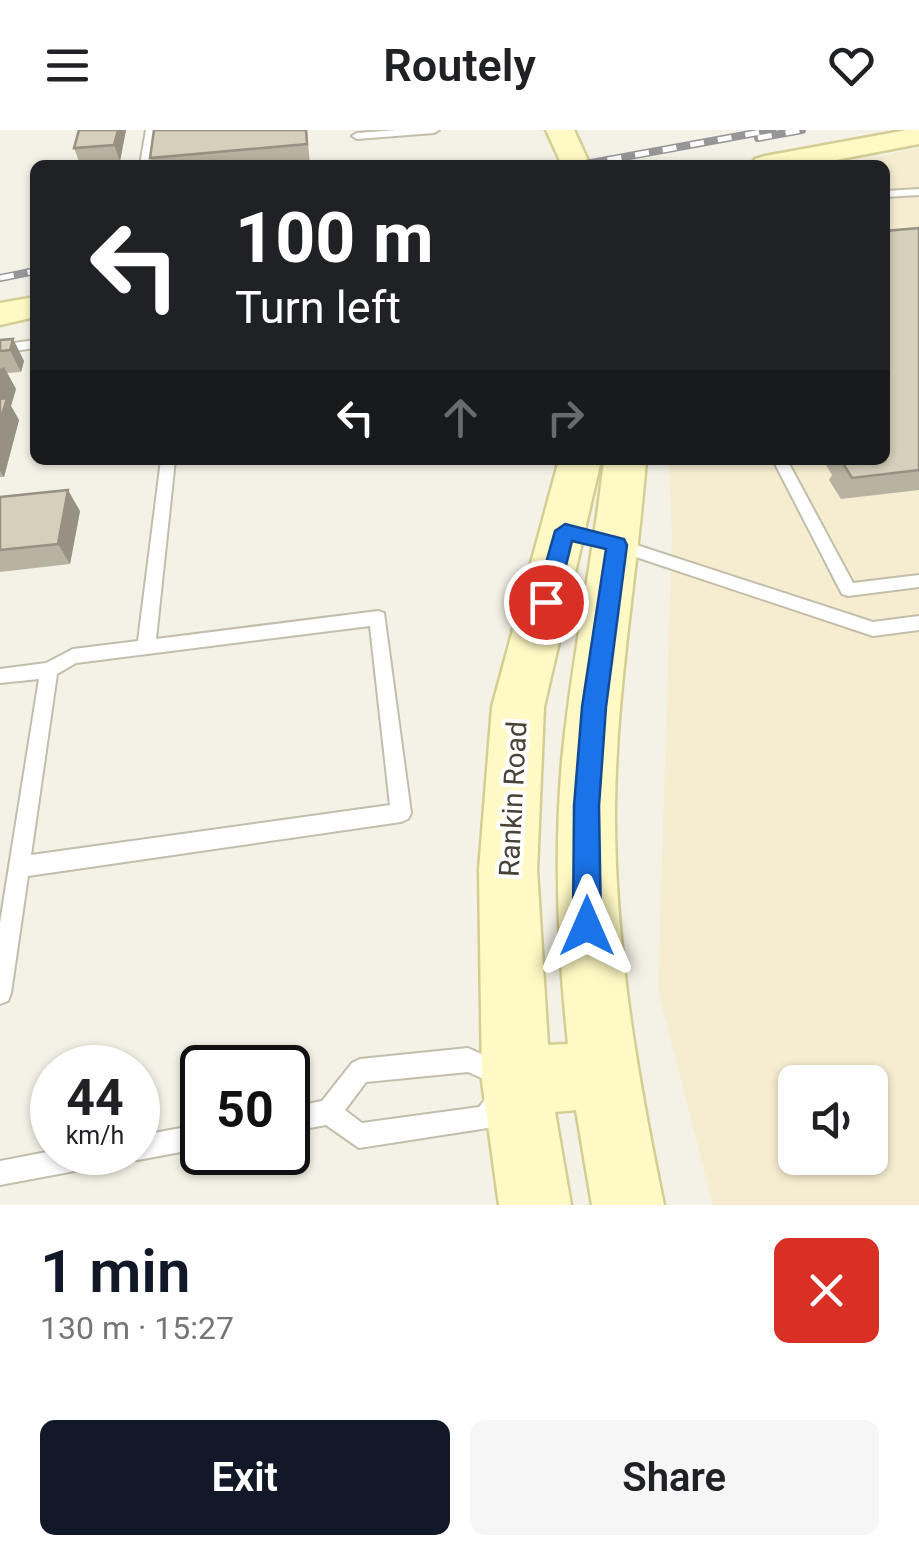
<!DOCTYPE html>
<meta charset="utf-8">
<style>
:root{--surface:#fff;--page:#f6f6f6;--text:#202124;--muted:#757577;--accent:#111827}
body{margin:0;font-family:Roboto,sans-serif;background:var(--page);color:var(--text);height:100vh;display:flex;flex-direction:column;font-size:38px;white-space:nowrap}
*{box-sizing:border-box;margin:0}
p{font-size:32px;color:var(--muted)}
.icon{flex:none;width:55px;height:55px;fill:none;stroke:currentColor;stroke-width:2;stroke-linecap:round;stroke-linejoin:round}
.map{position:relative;height:1075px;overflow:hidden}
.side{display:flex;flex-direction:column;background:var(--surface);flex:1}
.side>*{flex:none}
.banner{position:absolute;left:30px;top:30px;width:860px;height:305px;border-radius:15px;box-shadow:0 2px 8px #0004;background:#202124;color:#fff;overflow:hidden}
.buttons{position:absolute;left:778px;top:935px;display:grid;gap:20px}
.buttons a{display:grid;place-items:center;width:110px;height:110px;border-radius:15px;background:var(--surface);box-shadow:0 2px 8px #0004;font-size:50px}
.speed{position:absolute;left:30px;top:915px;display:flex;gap:20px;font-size:50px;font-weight:700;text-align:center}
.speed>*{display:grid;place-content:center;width:130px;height:130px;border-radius:50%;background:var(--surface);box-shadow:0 2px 8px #0004;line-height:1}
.speed small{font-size:25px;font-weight:400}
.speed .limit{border:5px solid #111;border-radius:15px;background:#fff;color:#111}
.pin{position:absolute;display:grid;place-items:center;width:85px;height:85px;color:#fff;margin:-42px;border:5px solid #fff;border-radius:50%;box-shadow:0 2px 10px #0007}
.me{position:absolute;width:110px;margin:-55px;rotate:0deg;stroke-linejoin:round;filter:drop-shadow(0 0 8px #0008)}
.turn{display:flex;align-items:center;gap:35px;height:210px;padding:0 40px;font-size:45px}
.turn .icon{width:130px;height:130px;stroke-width:2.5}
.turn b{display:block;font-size:70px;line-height:85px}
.lanes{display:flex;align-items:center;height:95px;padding:0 40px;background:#0003;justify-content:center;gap:50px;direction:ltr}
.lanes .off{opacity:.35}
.round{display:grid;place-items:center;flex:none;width:105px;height:105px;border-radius:15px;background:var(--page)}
.headline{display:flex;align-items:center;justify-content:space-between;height:170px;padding:0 40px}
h1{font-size:60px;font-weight:600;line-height:75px;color:var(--accent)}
.button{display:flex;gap:20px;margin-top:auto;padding:20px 40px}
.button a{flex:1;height:115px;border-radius:15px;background:var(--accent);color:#fff;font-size:40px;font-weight:600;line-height:115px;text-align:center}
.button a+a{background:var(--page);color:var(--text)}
header{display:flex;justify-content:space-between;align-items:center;height:130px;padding:0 40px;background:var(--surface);font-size:45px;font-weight:600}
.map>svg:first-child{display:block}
.commercial{fill:#f6ecd0;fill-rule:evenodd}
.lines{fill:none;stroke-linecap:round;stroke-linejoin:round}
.lane-casing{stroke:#c2beab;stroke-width:4}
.secondary-casing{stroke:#d5ce94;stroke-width:5}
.lane{fill:#fff;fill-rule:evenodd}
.secondary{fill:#fffac5;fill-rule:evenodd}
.rail-casing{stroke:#969696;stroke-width:8}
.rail{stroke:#fff;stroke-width:5;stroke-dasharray:14;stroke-linecap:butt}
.wall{fill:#b8b2a1}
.shaded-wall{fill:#969183}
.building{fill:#d6cfbb;stroke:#969183;stroke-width:2.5}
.route{fill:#1a73e8;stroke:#114b97;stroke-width:2.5}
.labels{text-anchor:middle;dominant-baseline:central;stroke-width:8;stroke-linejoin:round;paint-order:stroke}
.street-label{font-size:28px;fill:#474235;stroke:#fff}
</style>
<header><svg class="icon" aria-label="menu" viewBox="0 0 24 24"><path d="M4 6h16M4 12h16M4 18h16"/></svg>Routely<svg class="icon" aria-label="heart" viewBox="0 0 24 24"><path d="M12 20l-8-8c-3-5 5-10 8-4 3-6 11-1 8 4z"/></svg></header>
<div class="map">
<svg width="919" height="1075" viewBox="0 0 919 1075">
<rect width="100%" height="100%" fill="#f4f2e6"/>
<!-- commercial -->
<path class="commercial" d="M 919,18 L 919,1075 L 713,1075 L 658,860 L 672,407 L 669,330 L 885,330 L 885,35 L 838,35 ZM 795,952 L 870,952 L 870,1028 L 795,1028 Z"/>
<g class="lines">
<defs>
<g id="lane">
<path d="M 146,0 L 156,0 L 150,35 L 140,35 Z"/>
<path d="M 397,0 L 439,0 L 434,3 L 357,9 L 352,6 L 357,3 Z"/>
<path d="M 919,59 L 919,65 L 885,67 L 885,61 Z"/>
<path d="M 35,210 L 35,218 L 0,223 L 0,215 Z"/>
<path d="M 161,330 L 175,330 L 156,509 L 378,481 L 384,483 L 411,683 L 408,689 L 401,692 L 28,746 L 11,863 L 8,871 L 0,874 L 0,793 L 39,549 L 0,553 L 0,539 L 46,533 L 73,519 L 138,511 ZM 370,496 L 390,675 L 31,725 L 57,544 L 76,533 Z"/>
<path d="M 773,330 L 787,330 L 853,453 L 919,445 L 919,457 L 848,466 L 842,464 Z"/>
<path d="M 618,409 L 873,492 L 919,486 L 919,500 L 873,506 L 612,419 L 610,415 L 612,411 Z"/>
<path d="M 468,918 L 508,936 L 512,944 L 508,952 L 500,956 L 468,942 L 366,952 L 345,980 L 362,993 L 479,977 L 492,961 L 500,957 L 508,961 L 512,969 L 494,997 L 359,1018 L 326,995 L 288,1002 L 288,978 L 322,971 L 352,933 L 360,929 Z"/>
<path d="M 202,994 L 202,1018 L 138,1030 L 129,1027 L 128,1022 L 138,1022 L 138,1006 Z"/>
<path d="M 52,1021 L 52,1022 L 124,1022 L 121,1031 L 112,1034 L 0,1055 L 0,1031 Z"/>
</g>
<g id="secondary">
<path d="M 546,0 L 574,0 L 590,35 L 562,35 Z"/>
<path d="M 907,0 L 919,0 L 919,14 L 810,35 L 751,35 L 755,29 L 765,26 Z"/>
<path d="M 35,167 L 35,187 L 0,195 L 0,173 Z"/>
<path d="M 559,330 L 601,330 L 544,577 L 537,740 L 548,915 L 568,914 C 558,820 554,726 562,632 C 571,531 593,431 604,330 L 646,330 C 637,446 616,561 615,677 C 614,812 637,944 664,1075 L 592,1075 L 576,980 L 555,982 L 571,1075 L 499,1075 L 482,951 L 479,740 L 492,577 Z"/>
</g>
</defs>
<!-- lane casing -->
<use href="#lane" class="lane-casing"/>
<!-- secondary casing -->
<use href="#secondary" class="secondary-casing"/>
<!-- lane -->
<use href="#lane" class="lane"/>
<!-- secondary -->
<use href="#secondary" class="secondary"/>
<defs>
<g id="rail">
<path d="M 758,8 L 802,0"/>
<path d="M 580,35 L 772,0"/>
<path d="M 0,148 L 35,141"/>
</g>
</defs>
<!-- rail casing -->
<use href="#rail" class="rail-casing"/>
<!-- rail -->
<use href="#rail" class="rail"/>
</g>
<!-- wall -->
<g class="wall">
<path d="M 126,0 L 120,31 L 80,34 L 74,18 Z"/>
<path d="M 307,0 L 310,35 L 152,35 L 150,28 Z"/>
<path d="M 919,98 L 919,360 L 841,369 L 829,350 L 832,345 L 823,330 L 885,330 Z"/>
<path d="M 13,209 L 24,231 L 21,242 L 7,243 L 16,259 L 11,276 L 19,290 L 4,347 L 0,347 L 0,210 Z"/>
<path d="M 0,367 L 80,381 L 70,434 L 0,442 Z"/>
</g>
<!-- shaded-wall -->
<g class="shaded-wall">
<path d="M 118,0 L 126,0 L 120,31 L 114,15 Z"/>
<path d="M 13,209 L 24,231 L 21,242 L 10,220 Z"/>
<path d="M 4,237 L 16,259 L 11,276 L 19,290 L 4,347 L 0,341 L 0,239 Z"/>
<path d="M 68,360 L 80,381 L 70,434 L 58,414 Z"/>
</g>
<!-- building -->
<g class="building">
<path d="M 79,0 L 118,0 L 114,15 L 74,18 Z"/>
<path d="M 154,0 L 306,0 L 307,14 L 150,28 Z"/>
<path d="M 919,98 L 919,340 L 852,348 L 841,330 L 885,330 L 885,101 Z"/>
<path d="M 13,209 L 10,220 L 0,221 L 0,210 Z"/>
<path d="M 7,268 L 0,292 L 0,269 Z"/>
<path d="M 68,360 L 58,414 L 0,420 L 0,367 Z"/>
</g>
<!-- route -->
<path class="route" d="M 565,394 L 624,409 L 627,415 L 606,577 L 599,676 L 601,796 L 597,806 L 587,810 L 577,806 L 573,796 L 574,676 L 582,577 L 606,419 L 572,411 L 557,472 L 554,478 L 538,478 L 535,472 L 555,401 Z"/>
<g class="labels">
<!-- street labels -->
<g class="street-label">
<text transform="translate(513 669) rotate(-87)">Rankin Road</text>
</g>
</g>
</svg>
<div class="buttons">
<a><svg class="icon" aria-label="sound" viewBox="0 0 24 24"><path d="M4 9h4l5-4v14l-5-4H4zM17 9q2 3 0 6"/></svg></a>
</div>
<div class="speed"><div>44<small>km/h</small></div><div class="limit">50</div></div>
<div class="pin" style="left:546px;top:472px;background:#d93025"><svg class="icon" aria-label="arrive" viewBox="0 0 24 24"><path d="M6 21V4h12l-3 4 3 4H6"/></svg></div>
<svg class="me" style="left:587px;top:796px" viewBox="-20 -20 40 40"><path d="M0-17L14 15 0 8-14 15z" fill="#1a73e8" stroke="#fff" stroke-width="4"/></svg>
<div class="banner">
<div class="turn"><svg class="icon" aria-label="left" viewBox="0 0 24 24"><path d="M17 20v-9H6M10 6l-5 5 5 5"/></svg><div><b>100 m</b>Turn left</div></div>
<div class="lanes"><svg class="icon" aria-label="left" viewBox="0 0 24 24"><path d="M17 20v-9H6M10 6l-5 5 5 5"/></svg><svg class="icon off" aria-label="ahead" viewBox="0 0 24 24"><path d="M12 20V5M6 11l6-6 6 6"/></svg><svg class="icon off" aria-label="right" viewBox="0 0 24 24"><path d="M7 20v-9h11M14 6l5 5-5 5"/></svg></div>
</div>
</div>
<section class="side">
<div class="headline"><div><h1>1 min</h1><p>130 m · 15:27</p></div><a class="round" style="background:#d93025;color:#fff"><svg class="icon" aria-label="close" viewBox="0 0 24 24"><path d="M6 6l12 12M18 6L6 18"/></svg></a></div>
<div class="button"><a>Exit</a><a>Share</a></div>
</section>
